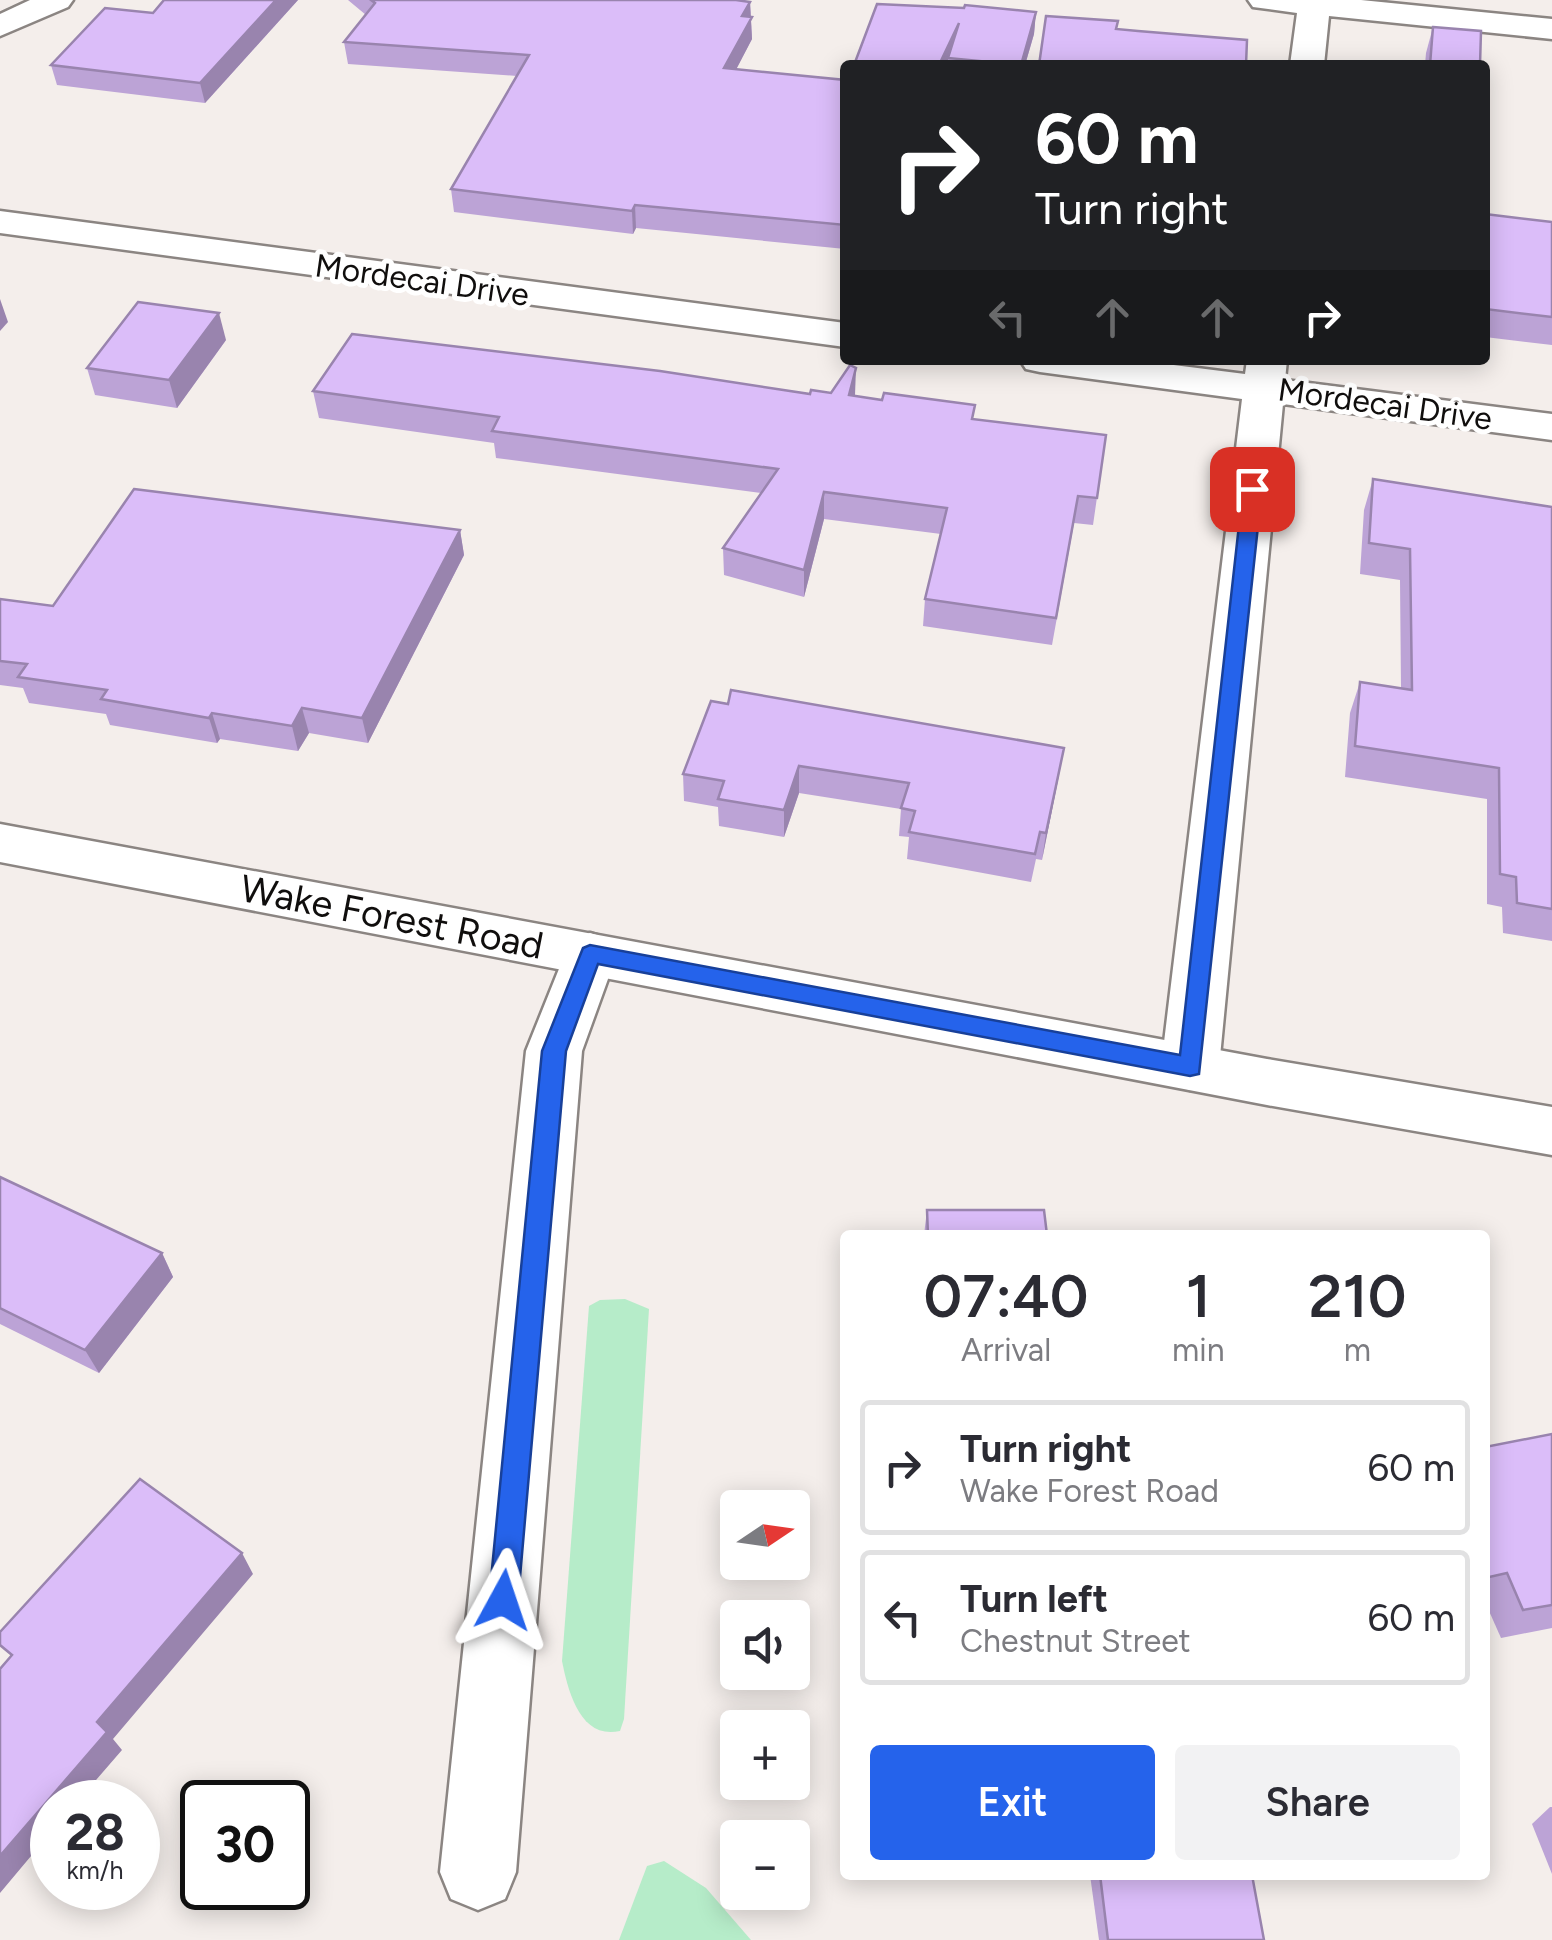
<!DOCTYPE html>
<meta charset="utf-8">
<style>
:root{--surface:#fff;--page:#f2f2f3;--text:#2b2b33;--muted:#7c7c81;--line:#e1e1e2;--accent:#2563eb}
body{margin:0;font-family:Figtree,sans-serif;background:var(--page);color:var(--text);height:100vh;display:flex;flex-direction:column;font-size:38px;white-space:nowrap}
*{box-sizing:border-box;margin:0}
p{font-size:32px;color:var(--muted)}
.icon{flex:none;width:55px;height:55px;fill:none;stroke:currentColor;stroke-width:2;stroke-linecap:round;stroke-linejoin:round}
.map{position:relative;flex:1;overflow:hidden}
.panel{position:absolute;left:840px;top:1230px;width:650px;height:650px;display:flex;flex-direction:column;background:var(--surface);border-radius:10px;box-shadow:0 5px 25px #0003}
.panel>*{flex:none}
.banner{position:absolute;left:840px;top:60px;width:650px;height:305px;border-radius:10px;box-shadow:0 5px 25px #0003;background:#202124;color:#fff;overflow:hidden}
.needle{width:65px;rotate:77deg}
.fabs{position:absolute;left:720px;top:1490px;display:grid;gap:20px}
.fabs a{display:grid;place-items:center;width:90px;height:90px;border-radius:10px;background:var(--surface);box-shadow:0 5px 25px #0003;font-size:50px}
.speed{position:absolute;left:30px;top:1780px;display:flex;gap:20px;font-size:50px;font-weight:700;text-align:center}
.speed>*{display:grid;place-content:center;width:130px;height:130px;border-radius:50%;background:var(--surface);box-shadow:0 5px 25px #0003;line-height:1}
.speed small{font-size:25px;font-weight:400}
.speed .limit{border:5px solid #111;border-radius:15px;background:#fff;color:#111}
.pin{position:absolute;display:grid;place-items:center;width:85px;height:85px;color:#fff;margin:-42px;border-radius:20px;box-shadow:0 5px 15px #0006}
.me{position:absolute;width:110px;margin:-55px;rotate:5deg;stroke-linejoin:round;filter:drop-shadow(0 0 8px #0008)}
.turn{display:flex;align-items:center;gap:35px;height:210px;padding:0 30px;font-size:45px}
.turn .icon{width:130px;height:130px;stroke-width:2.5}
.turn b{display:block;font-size:70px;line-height:85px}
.lanes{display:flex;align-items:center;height:95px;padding:0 30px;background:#0003;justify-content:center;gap:50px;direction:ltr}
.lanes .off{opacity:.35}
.eta{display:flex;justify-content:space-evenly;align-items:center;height:170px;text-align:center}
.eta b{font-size:60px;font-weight:600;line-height:70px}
.button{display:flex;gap:20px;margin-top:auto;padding:20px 30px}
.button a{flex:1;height:115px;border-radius:10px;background:var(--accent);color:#fff;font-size:40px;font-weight:600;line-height:115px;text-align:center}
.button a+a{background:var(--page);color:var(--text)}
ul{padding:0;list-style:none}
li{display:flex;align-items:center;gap:30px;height:135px;margin:0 20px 15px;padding:0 10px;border:5px solid var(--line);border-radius:10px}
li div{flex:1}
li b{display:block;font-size:38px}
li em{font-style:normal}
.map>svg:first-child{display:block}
.green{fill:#b6ecc9}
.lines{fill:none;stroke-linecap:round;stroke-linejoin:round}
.minor-casing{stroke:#8b8582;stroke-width:5}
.secondary-casing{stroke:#8b8582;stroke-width:5}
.minor{fill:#fff;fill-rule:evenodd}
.secondary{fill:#fff;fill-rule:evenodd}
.wall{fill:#bca3d6}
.shaded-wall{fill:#9984ae}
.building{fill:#dbbdf9;stroke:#9984ae;stroke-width:2.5}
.route{fill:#2563eb;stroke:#184099;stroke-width:2.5}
.labels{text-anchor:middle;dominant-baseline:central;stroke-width:10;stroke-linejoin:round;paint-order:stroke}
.far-street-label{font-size:32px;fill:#100e0d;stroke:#fff}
.street-label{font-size:38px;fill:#100e0d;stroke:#fff}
</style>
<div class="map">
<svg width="1552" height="1940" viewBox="0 0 1552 1940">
<rect width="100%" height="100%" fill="#f4eeeb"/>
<!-- green -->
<g class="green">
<path d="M 625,1299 L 649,1309 L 624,1719 L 620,1731 C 580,1740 568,1691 562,1661 L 589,1306 L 600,1300 Z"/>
<path d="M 664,1861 L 706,1888 L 751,1940 L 619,1940 L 647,1866 Z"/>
</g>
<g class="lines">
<defs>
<g id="minor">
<path d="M 30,0 L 73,0 L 68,7 L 0,36 L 0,14 Z"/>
<path d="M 1248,0 L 1361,0 L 1552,19 L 1552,39 L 1329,16 L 1324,65 L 1290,65 L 1297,13 L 1253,7 Z"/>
<path d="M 0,211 L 845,323 L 845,347 L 0,233 Z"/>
<path d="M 1020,360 L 1134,360 L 1245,374 L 1247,360 L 1287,360 L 1285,380 L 1552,414 L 1552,440 L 1283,404 L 1219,1067 L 1210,1083 L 1190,1090 L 1170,1083 L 1161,1067 L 1242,399 L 1040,372 L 1026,369 Z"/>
<path d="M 590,933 L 609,939 L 617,954 L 582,1051 L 516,1872 L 505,1899 L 478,1910 L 451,1899 L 440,1872 L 526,1051 L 571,939 Z"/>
</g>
<path id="secondary" d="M 0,824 L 1267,1059 L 1552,1107 L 1552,1155 L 1267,1105 L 0,862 Z"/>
</defs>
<!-- minor casing -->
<use href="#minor" class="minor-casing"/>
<!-- secondary casing -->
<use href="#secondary" class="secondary-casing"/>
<!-- minor -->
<use href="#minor" class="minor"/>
<!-- secondary -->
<use href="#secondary" class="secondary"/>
</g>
<!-- wall -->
<g class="wall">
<path d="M 298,0 L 205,103 L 57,85 L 51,65 L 153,13 Z"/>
<path d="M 348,0 L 741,0 L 750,2 L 752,39 L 736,69 L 845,80 L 845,249 L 636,228 L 633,234 L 454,212 L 451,189 L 517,76 L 348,64 L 344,42 L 366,15 Z"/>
<path d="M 1036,12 L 1034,34 L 1025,65 L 854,65 Z"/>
<path d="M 1433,27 L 1480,65 L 1425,65 L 1426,53 Z"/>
<path d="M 1485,214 L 1552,222 L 1552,345 L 1485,337 Z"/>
<path d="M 226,340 L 177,408 L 95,395 L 87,368 Z"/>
<path d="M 313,391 L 855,396 L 974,419 L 1106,435 L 1093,525 L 1074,523 L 1052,645 L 923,626 L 925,599 L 941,534 L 824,519 L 804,597 L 724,575 L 723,548 L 761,493 L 496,458 L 494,443 L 319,418 Z"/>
<path d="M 1373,479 L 1552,507 L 1552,941 L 1503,933 L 1502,907 L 1487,904 L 1487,799 L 1345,777 L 1350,713 L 1360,682 L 1401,688 L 1400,580 L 1360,574 L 1364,510 Z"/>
<path d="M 460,530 L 464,555 L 368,743 L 309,733 L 298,751 L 220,739 L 217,743 L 110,725 L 106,714 L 29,703 L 23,688 L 0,685 L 0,599 L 53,606 Z"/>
<path d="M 711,701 L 1059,775 L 1042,860 L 1036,859 L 1031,882 L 907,859 L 909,837 L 899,836 L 901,809 L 799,793 L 784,837 L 719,826 L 718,807 L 684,801 L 683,774 Z"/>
<path d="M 0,1177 L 162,1253 L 173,1277 L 99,1373 L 0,1324 Z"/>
<path d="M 927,1210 L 1047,1235 L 924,1235 Z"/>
<path d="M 1552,1434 L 1552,1628 L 1501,1638 L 1485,1602 L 1485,1447 Z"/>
<path d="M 1550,1807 L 1552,1807 L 1552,1874 L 1532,1824 Z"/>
<path d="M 1090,1875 L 1252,1875 L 1264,1940 L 1099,1940 Z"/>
</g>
<!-- shaded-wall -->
<g class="shaded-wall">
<path d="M 276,0 L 298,0 L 205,103 L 200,83 Z"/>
<path d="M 750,2 L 752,39 L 725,91 L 724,68 L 742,16 Z"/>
<path d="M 1036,12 L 1034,34 L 1025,65 L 1021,65 Z"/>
<path d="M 959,23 L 948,58 L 948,65 L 939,65 Z"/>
<path d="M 635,205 L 636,228 L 633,234 L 632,211 Z"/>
<path d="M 0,299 L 8,322 L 0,331 Z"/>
<path d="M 219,313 L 226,340 L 177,408 L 169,380 Z"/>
<path d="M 856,368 L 855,395 L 848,422 L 849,395 Z"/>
<path d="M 824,492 L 824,519 L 804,597 L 804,570 Z"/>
<path d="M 460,530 L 464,555 L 368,743 L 362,718 Z"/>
<path d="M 302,708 L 309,733 L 298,751 L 292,726 Z"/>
<path d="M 212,713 L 220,739 L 217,743 L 209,718 Z"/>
<path d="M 1064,748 L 1059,775 L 1042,860 L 1046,833 Z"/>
<path d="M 799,766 L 799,793 L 784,837 L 784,810 Z"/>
<path d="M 162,1253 L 173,1277 L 99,1373 L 85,1350 Z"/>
<path d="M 242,1553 L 253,1574 L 113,1739 L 122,1750 L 77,1802 L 52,1802 L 52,1831 L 0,1893 L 0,1856 L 97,1722 Z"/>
</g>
<!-- building -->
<g class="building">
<path d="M 164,0 L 276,0 L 200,83 L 51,65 L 105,8 L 153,13 Z"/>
<path d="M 371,0 L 736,0 L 750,2 L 742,16 L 752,17 L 724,68 L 845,80 L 845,225 L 635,205 L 632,211 L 451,189 L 529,55 L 344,42 L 375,3 Z"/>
<path d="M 877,4 L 964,8 L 965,5 L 1036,12 L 1021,65 L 948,58 L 959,23 L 939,65 L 854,65 Z"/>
<path d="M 1046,16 L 1118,21 L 1116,29 L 1138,31 L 1247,40 L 1246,65 L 1039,65 Z"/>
<path d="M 1433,27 L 1481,31 L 1480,65 L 1430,65 Z"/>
<path d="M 1485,214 L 1552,222 L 1552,317 L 1485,309 Z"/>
<path d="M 138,302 L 219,313 L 169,380 L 87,368 Z"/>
<path d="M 352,334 L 660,371 L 810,394 L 811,390 L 831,393 L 850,365 L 856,368 L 849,395 L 882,400 L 884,393 L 975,405 L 972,419 L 1106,435 L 1097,498 L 1078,496 L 1056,618 L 925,599 L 947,508 L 824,492 L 804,570 L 723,548 L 778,469 L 492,431 L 499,417 L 313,391 Z"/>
<path d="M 1373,479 L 1552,507 L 1552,909 L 1517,903 L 1516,877 L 1500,874 L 1499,768 L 1355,746 L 1360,682 L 1412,690 L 1410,549 L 1369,543 Z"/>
<path d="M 134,489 L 460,530 L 362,718 L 302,708 L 292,726 L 212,713 L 209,718 L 101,699 L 107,690 L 18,677 L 27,664 L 0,661 L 0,599 L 53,606 Z"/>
<path d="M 731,690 L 1064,748 L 1046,833 L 1040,832 L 1035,854 L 909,832 L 915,811 L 901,808 L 909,783 L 799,766 L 784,810 L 718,799 L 724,781 L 683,774 L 711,701 L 728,704 Z"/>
<path d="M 0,1177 L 162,1253 L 85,1350 L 0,1308 Z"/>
<path d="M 927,1210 L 1044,1210 L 1047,1235 L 928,1235 Z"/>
<path d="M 1552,1434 L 1552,1605 L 1523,1610 L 1507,1573 L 1485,1578 L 1485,1447 Z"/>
<path d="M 140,1479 L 242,1553 L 97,1722 L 107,1732 L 0,1856 L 0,1669 L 12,1655 L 0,1645 L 0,1632 Z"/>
<path d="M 1100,1875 L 1252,1875 L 1264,1940 L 1108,1940 Z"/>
</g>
<!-- route -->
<path class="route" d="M 1252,484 L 1262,489 L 1199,1074 L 1190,1076 L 598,964 L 566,1051 L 518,1600 L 513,1610 L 503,1614 L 493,1610 L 489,1600 L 542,1051 L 583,948 L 590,945 L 1180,1055 L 1243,489 Z"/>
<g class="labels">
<!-- far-street labels -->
<g class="far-street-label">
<text transform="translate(422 280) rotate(8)">Mordecai Drive</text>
<text transform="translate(1385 404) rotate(8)">Mordecai Drive</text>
</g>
<!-- street labels -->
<g class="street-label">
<text transform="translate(392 917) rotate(11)">Wake Forest Road</text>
</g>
</g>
</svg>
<div class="fabs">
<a><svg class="needle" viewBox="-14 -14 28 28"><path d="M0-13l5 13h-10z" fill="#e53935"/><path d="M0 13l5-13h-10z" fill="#7c7c81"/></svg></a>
<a><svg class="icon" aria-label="sound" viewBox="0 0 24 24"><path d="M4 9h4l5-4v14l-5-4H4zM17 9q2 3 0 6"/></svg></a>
<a>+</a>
<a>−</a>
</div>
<div class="speed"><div>28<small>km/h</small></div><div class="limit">30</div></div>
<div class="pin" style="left:1252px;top:489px;background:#d93025"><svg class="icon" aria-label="arrive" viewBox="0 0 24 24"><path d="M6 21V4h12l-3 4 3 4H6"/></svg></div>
<svg class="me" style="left:503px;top:1600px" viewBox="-20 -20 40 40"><path d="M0-17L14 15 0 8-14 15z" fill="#2563eb" stroke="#fff" stroke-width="4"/></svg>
<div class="banner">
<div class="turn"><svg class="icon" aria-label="right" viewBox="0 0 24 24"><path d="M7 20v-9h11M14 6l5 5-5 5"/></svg><div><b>60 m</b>Turn right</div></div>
<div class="lanes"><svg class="icon off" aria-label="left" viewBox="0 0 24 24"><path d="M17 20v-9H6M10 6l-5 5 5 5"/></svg><svg class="icon off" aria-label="ahead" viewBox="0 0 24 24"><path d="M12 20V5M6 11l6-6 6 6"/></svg><svg class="icon off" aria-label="ahead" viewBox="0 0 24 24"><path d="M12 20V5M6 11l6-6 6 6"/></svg><svg class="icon" aria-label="right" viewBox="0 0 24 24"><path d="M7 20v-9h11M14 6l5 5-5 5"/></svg></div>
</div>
<section class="panel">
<div class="eta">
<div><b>07:40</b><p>Arrival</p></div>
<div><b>1</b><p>min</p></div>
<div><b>210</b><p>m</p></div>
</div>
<ul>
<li><svg class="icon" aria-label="right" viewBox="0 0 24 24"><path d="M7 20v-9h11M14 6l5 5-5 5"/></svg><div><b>Turn right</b><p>Wake Forest Road</p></div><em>60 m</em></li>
<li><svg class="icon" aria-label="left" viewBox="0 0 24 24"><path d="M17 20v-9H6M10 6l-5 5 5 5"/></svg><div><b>Turn left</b><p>Chestnut Street</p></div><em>60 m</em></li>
</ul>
<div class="button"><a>Exit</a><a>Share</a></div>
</section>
</div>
